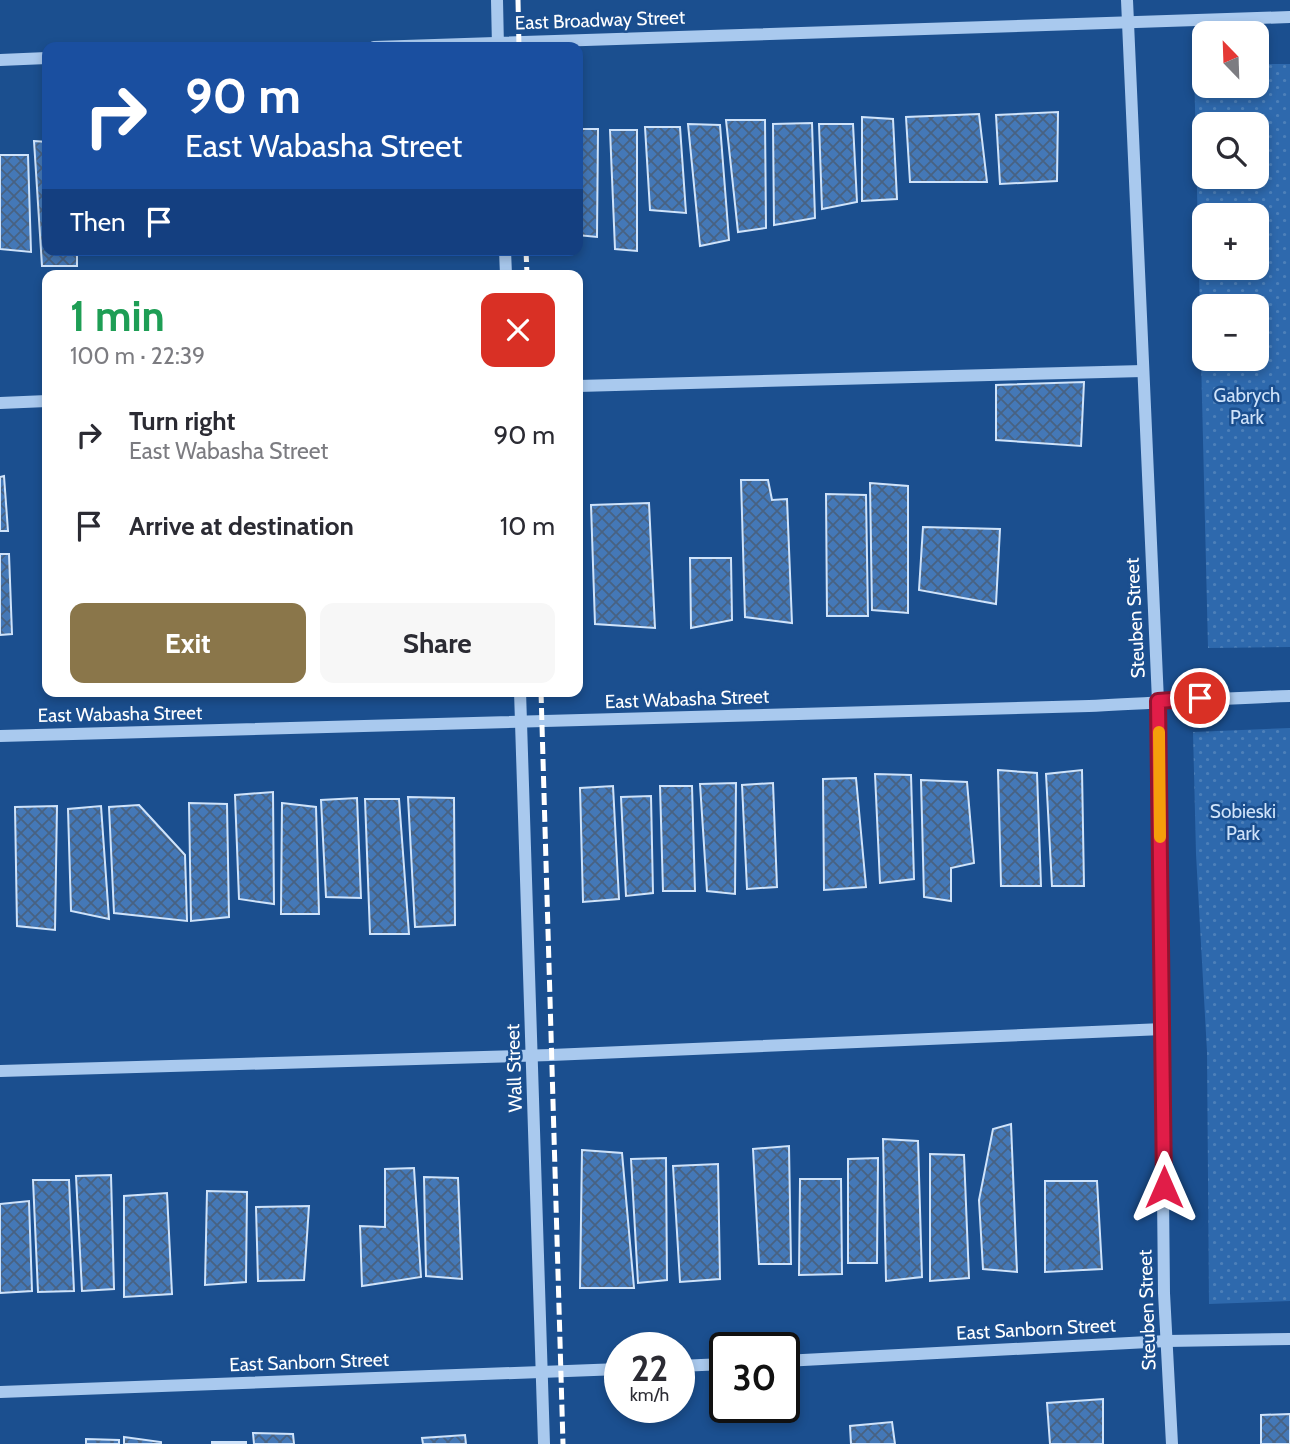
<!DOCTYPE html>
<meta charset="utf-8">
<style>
:root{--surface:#fff;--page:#f7f7f7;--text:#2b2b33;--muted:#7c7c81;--accent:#8a764a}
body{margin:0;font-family:Cabin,sans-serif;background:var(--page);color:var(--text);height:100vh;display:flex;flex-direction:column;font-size:26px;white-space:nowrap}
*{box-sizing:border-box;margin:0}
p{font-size:23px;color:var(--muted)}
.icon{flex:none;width:38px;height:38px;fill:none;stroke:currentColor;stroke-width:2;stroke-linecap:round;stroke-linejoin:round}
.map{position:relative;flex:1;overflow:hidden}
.side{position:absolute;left:42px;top:270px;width:541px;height:427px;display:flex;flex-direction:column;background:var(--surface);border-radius:14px;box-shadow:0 4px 10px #0003}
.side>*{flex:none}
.guide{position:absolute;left:42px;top:42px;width:541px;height:214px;border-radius:14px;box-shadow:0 4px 10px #0003;background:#1a4fa0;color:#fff;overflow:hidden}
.needle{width:46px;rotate:337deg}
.controls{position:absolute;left:1192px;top:21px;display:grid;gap:14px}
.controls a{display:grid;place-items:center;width:77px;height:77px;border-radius:14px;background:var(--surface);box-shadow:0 4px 10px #0003;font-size:35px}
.speed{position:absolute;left:604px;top:1332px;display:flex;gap:14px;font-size:35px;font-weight:700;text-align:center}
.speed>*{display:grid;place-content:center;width:91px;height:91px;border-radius:50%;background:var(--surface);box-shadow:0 4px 10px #0003;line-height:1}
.speed small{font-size:18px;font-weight:400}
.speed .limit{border:4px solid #111;border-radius:10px;background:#fff;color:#111}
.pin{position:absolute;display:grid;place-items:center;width:60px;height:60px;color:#fff;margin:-30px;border:4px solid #fff;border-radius:50%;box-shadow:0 2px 7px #0007}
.me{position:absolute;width:77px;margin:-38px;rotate:0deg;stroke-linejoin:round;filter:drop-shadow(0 0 5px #0008)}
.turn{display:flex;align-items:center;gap:24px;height:147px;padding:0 28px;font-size:32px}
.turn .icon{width:91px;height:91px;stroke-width:2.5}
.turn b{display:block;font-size:49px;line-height:60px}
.then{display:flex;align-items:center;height:66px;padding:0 28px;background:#0003;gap:14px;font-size:26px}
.round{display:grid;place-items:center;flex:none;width:74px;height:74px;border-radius:14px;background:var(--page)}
.overview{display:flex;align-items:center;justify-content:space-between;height:119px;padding:0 28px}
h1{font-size:42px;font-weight:800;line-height:52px;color:#1e9e55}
.action{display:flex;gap:14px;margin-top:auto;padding:14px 28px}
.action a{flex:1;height:80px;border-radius:14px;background:var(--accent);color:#fff;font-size:28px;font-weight:800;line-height:80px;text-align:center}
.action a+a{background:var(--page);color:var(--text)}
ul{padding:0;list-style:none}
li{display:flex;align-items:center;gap:21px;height:91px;padding:0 28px}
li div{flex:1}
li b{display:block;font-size:26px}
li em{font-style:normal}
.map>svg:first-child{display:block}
.park{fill:url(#park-dots);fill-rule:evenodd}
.building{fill:url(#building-cross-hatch);stroke:#cfe3fa;stroke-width:2}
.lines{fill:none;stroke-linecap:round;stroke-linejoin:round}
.minor{stroke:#a9c9ee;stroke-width:12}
.rail{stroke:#fff;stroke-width:5;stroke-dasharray:12 5;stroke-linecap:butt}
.route-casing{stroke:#92132f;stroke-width:18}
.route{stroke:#e11d48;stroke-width:12}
.slow{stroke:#f59e0b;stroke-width:12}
.labels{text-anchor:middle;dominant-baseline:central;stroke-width:5;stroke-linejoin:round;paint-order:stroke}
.street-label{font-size:19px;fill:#fff;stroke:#1b4f8f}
.park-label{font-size:19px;fill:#cfe3fa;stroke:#1b4f8f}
</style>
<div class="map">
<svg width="1290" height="1444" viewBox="0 0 1290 1444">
<defs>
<pattern id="park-dots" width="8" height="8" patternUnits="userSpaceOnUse" patternTransform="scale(1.75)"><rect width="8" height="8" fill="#2e69ad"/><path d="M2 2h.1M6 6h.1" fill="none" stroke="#4d80b9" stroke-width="1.8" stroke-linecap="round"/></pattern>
<pattern id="building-cross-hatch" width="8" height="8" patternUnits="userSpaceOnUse" patternTransform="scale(1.75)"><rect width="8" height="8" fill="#4478b7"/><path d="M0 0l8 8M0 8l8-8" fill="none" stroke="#486282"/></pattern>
</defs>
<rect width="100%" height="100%" fill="#1b4f8f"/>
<!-- park -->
<g class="park">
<path d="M 1257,64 L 1290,64 L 1290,647 L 1208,648 L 1194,66 L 1204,66 L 1204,86 L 1256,86 ZM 1204,124 L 1256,124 L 1256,177 L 1204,177 ZM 1204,215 L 1256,215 L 1256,268 L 1204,268 ZM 1204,306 L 1256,306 L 1256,359 L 1204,359 Z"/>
<path d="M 1290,728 L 1290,1301 L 1209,1304 L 1207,1052 L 1196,854 L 1193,732 Z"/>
</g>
<!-- building -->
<g class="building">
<path d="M 1058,112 L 1057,181 L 1000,184 L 996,115 Z"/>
<path d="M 979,114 L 987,182 L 910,182 L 906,117 Z"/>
<path d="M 862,117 L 893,119 L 897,199 L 862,201 Z"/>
<path d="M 726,120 L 765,120 L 766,228 L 738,232 Z"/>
<path d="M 812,123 L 815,218 L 774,225 L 773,124 Z"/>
<path d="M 688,124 L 720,125 L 729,240 L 700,246 Z"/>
<path d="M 819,124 L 853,124 L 857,202 L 822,209 Z"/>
<path d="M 645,127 L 680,127 L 686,213 L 650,210 Z"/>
<path d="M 578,129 L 598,129 L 597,237 L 578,235 Z"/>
<path d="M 610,130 L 637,130 L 637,251 L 615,249 Z"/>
<path d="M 34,141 L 47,142 L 47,250 L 77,250 L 77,266 L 42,266 Z"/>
<path d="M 0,155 L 28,155 L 31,252 L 0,249 Z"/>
<path d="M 1084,382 L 1081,446 L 996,440 L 996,385 Z"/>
<path d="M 4,476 L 8,531 L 0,531 L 0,477 Z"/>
<path d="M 741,480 L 768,480 L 772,500 L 787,499 L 792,623 L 745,617 Z"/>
<path d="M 870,483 L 908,486 L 908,613 L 872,610 Z"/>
<path d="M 826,494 L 866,495 L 868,616 L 827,616 Z"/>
<path d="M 649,503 L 655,628 L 595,624 L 591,505 Z"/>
<path d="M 923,527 L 1000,529 L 996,604 L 919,590 Z"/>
<path d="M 0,554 L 9,554 L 12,634 L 0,635 Z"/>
<path d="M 690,558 L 731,558 L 732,620 L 691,628 Z"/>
<path d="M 998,770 L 1037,773 L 1041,886 L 1001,886 Z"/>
<path d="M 1082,770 L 1084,886 L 1052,886 L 1046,774 Z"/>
<path d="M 875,774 L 911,775 L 914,879 L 880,883 Z"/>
<path d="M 856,778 L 866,887 L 824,890 L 823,779 Z"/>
<path d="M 921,780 L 967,782 L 974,863 L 951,868 L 951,901 L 924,897 Z"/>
<path d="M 736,783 L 735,894 L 707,891 L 700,784 Z"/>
<path d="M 773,783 L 777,887 L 747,889 L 742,785 Z"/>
<path d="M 613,786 L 619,899 L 583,902 L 580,788 Z"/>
<path d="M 660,786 L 692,786 L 695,891 L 663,891 Z"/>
<path d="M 273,792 L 274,904 L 239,899 L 235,795 Z"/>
<path d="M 651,796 L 653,893 L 626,896 L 621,797 Z"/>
<path d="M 408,797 L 454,798 L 455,925 L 415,927 Z"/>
<path d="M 357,798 L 361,898 L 326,897 L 321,800 Z"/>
<path d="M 365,799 L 399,799 L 409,934 L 370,934 Z"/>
<path d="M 189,803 L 227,804 L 229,917 L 191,921 Z"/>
<path d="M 282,803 L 316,807 L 319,914 L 281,914 Z"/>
<path d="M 139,805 L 185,855 L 187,921 L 114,913 L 109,807 Z"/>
<path d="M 57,806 L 55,930 L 17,926 L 15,807 Z"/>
<path d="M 101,806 L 109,919 L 71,911 L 68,809 Z"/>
<path d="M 1011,1124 L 1017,1272 L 983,1269 L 979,1200 L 993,1129 Z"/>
<path d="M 883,1139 L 918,1141 L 922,1277 L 886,1281 Z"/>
<path d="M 789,1146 L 791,1264 L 759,1264 L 753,1149 Z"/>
<path d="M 582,1150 L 622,1153 L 634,1288 L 580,1288 Z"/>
<path d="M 930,1154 L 964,1155 L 969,1278 L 930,1281 Z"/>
<path d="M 666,1158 L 667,1280 L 638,1283 L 631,1159 Z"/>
<path d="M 878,1158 L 877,1263 L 848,1263 L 848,1159 Z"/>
<path d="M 718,1164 L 720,1279 L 680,1282 L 673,1166 Z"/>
<path d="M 414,1168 L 421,1277 L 362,1286 L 360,1226 L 385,1227 L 385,1169 Z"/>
<path d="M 111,1175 L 114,1289 L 82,1291 L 76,1176 Z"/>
<path d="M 424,1177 L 458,1178 L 462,1279 L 426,1276 Z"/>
<path d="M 800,1179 L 841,1179 L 842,1274 L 799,1275 Z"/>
<path d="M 33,1180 L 69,1180 L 74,1291 L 38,1292 Z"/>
<path d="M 1045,1181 L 1097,1181 L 1102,1269 L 1045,1272 Z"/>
<path d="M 207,1191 L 247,1192 L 246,1282 L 205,1285 Z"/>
<path d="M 167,1193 L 172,1294 L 124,1297 L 124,1196 Z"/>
<path d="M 29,1201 L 32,1291 L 0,1293 L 0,1204 Z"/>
<path d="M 309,1206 L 304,1280 L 258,1281 L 256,1207 Z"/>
<path d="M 1103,1399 L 1103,1444 L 1050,1444 L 1047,1403 Z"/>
<path d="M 1290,1414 L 1290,1444 L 1261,1444 L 1261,1415 Z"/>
<path d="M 892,1422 L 895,1444 L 851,1444 L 850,1426 Z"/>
<path d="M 253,1433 L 293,1434 L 294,1444 L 254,1444 Z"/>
<path d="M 465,1435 L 466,1444 L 423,1444 L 422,1438 Z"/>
<path d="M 124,1437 L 161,1442 L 161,1444 L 124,1444 Z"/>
<path d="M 86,1439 L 119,1440 L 119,1444 L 86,1444 Z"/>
<rect x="212" y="1442" width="34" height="2"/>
</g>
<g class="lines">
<!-- minor -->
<g class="minor">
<path d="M 497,0 L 498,47"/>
<path d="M 1127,0 L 1158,701 L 1164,1293 L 1172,1444"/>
<path d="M 374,47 L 1290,17"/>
<path d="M 0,60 L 47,58"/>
<path d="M 505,250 L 506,275"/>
<path d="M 578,386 L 1143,371"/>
<path d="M 0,403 L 47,401"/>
<path d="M 520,691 L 544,1444"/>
<path d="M 0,736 C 363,728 726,717 1089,706 C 1156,703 1223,698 1290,696"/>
<path d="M 0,1071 L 551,1055 L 1163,1029"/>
<path d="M 784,1361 L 1167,1341 L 1290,1339"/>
<path d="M 679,1366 L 724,1364"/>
<path d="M 0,1392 L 620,1369"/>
</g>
<!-- rail -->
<g class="rail">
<path d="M 518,0 L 519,47"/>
<path d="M 526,250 L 527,275"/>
<path d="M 541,691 L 563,1444"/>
</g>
</g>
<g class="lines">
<defs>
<path id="route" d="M 1164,1187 L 1158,701 L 1200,698"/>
</defs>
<!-- route casing -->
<use href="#route" class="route-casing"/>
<!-- route -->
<use href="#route" class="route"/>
<!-- slow -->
<path class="slow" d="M 1159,732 L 1160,837"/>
</g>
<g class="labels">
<!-- street labels -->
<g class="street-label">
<text transform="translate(600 20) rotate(-2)">East Broadway Street</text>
<text transform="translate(1135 618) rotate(-93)">Steuben Street</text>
<text transform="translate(687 699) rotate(-2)">East Wabasha Street</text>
<text transform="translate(120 714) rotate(-1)">East Wabasha Street</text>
<text transform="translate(514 1068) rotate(-92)">Wall Street</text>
<text transform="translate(1147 1310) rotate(-92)">Steuben Street</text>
<text transform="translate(1036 1329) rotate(-3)">East Sanborn Street</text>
<text transform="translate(309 1362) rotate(-2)">East Sanborn Street</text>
</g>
<!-- park labels -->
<g class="park-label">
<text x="1247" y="395">Gabrych<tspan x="1247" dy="22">Park</tspan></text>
<text x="1243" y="811">Sobieski<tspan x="1243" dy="22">Park</tspan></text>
</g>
</g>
</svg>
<div class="controls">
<a><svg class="needle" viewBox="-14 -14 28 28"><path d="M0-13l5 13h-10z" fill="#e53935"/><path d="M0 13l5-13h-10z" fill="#7c7c81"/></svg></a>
<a><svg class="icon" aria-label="search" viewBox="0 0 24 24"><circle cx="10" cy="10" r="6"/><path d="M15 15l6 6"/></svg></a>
<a>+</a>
<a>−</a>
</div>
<div class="speed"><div>22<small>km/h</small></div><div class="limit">30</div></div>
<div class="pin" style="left:1200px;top:698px;background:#d93025"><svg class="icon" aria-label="arrive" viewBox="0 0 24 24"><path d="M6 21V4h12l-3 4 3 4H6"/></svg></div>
<svg class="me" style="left:1164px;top:1187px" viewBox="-20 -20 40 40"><path d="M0-17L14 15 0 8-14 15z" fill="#e11d48" stroke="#fff" stroke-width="4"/></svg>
<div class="guide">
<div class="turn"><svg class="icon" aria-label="right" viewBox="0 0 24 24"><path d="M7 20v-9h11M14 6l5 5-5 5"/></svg><div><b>90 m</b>East Wabasha Street</div></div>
<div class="then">Then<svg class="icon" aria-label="arrive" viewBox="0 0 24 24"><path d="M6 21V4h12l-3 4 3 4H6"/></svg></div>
</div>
<section class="side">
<div class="overview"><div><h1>1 min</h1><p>100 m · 22:39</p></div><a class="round" style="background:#d93025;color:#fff"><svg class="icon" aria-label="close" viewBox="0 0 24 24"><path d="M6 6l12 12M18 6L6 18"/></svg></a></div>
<ul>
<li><svg class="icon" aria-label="right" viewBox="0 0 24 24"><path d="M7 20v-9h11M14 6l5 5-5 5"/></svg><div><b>Turn right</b><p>East Wabasha Street</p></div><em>90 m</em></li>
<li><svg class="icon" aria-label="arrive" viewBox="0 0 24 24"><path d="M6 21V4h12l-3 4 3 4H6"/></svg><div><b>Arrive at destination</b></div><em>10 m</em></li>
</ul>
<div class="action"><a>Exit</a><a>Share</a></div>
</section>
</div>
